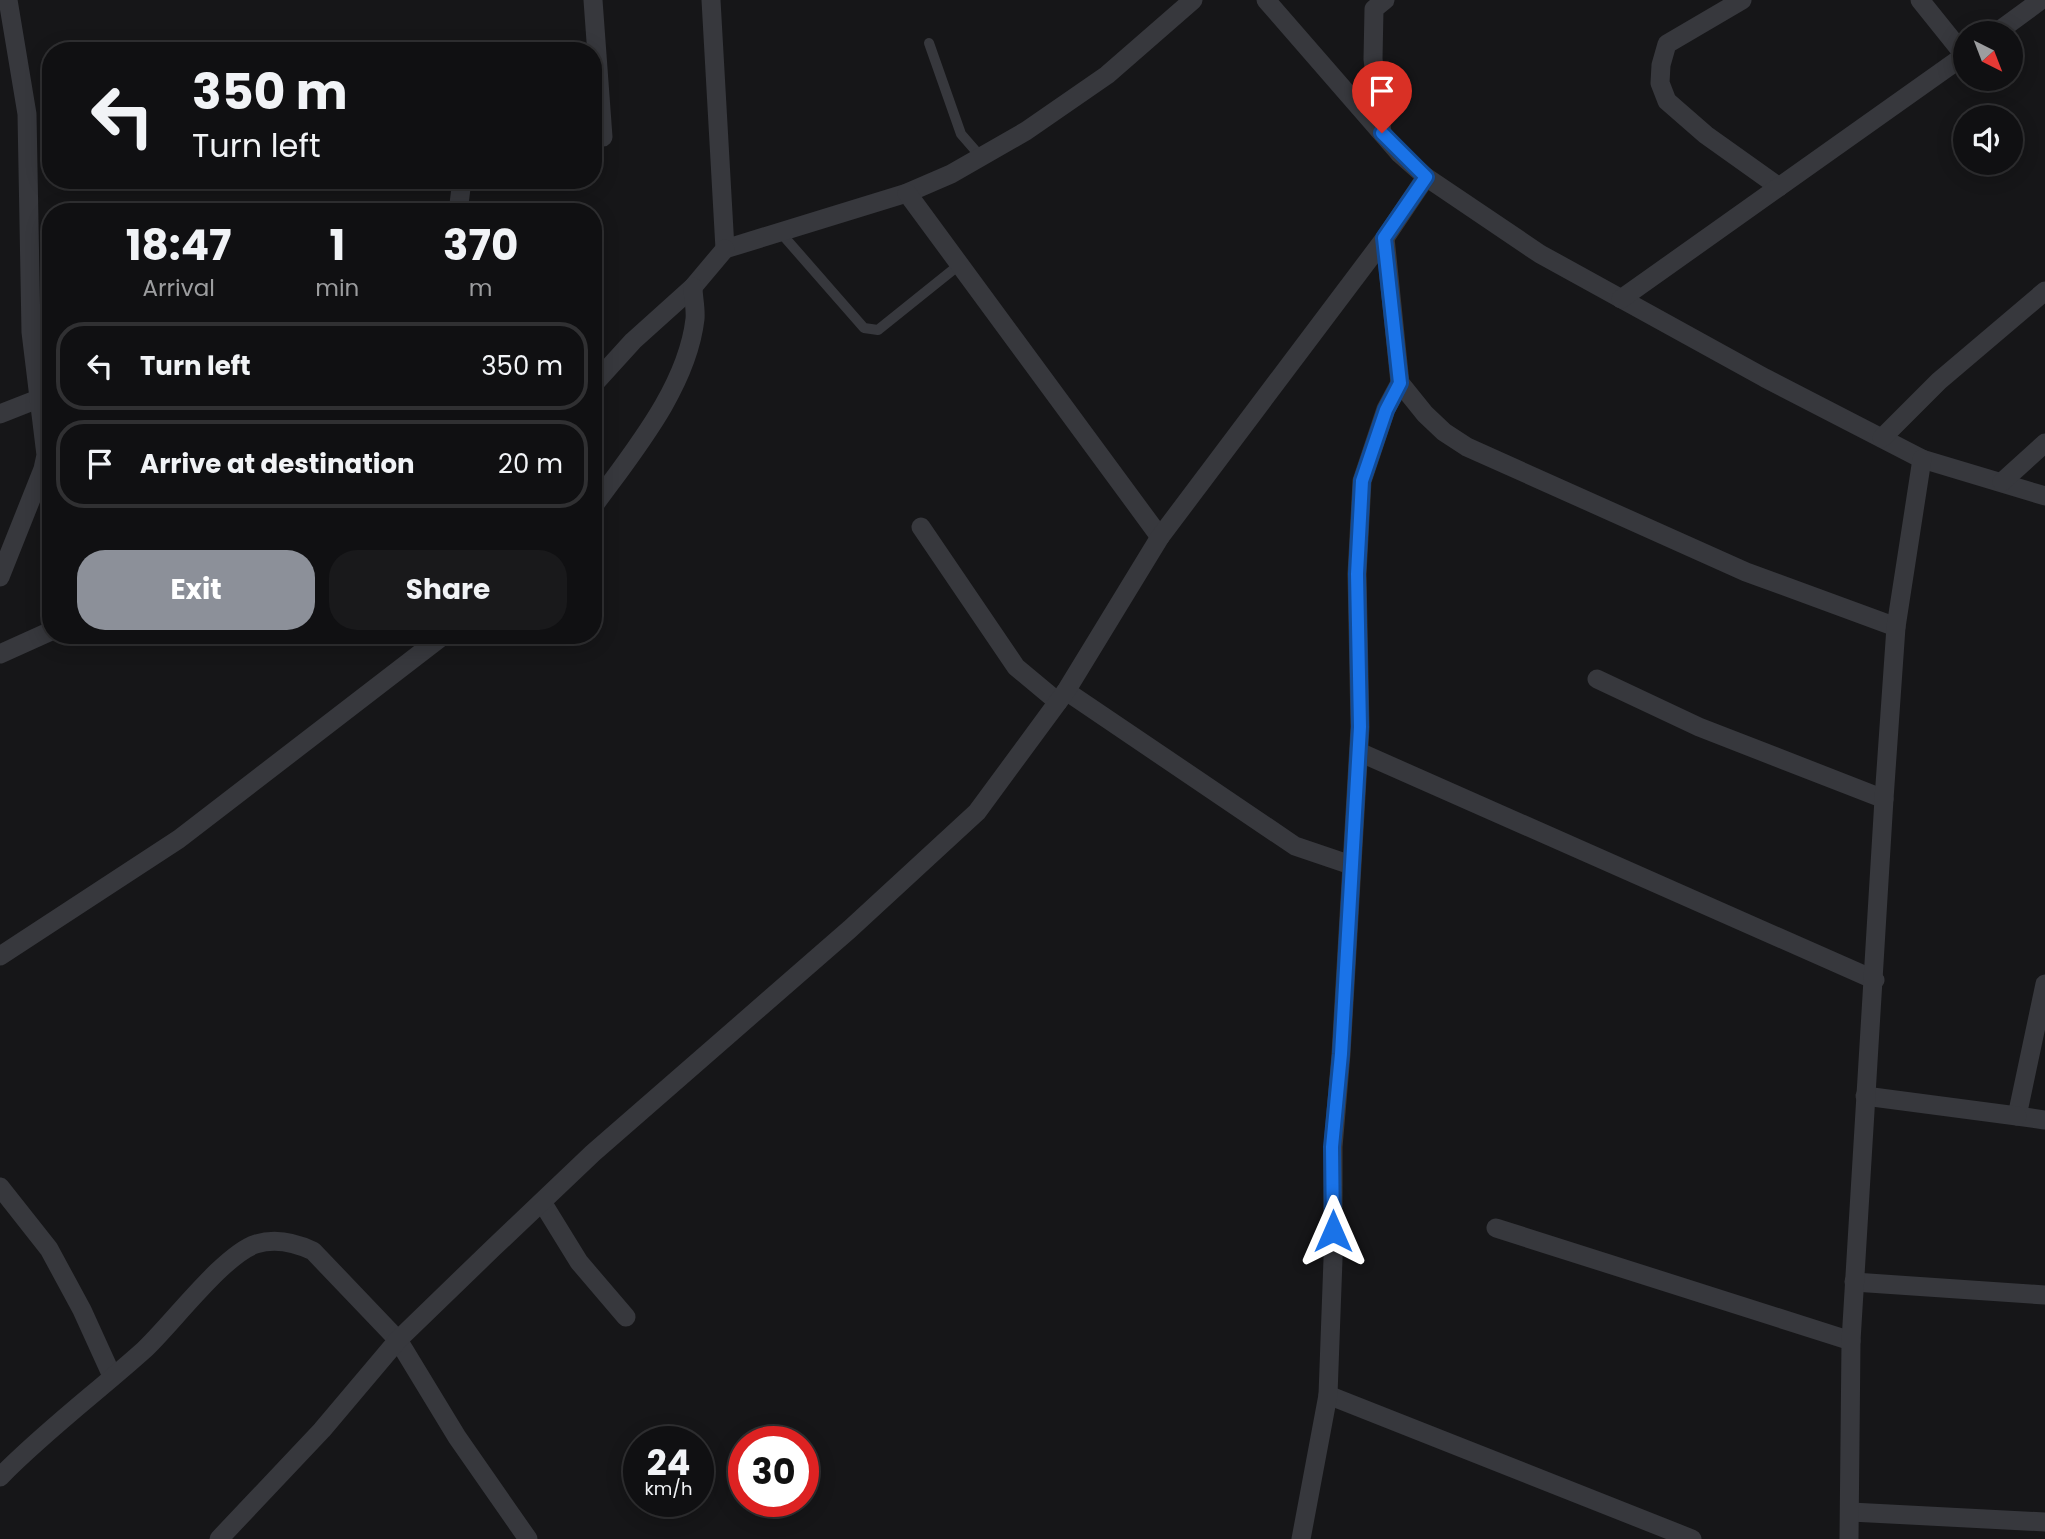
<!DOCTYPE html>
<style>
:root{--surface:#101012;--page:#19191b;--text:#f1f3f6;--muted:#9c9d9f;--line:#303032;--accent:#8c9099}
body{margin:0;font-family:Poppins,sans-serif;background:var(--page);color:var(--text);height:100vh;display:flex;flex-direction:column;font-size:26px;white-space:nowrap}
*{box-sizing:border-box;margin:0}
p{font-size:23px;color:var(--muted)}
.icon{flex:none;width:38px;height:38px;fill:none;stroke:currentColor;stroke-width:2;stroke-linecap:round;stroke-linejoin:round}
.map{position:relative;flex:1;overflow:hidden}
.details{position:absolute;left:42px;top:203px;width:560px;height:441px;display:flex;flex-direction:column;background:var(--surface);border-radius:28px;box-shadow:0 4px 18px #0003,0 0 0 2px var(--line)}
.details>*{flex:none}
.banner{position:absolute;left:42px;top:42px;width:560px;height:147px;border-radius:28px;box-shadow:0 4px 18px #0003,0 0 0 2px var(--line);background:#101012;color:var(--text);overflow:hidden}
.needle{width:46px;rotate:138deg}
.fabs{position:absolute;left:1953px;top:21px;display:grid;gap:14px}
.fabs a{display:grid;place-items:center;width:70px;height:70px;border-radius:50%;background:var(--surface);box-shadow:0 4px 18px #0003,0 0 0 2px var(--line);font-size:35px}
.speed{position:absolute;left:623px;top:1426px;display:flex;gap:14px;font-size:35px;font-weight:700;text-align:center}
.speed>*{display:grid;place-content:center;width:91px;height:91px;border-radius:50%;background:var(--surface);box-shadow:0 4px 18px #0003,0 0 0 2px var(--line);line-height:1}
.speed small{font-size:18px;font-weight:400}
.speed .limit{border:10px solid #d22;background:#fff;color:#111}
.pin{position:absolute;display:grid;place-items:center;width:60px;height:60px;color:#fff;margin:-72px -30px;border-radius:50% 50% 50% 0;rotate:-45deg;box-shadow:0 0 7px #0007}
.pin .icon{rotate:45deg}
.me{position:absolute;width:77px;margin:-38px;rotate:0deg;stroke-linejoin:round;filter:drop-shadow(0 0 5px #0008)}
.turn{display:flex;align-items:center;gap:24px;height:147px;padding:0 35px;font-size:32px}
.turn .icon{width:91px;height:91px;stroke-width:2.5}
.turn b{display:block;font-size:49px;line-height:60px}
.eta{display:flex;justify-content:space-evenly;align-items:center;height:119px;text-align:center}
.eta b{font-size:42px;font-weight:700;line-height:49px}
.cta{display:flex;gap:14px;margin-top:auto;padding:14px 35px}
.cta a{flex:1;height:80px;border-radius:28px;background:var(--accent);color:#fff;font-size:28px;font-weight:700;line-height:80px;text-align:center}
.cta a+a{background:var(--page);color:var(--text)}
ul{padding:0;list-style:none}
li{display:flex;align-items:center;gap:21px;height:88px;margin:0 14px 10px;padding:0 21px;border:4px solid var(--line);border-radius:28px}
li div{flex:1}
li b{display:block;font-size:26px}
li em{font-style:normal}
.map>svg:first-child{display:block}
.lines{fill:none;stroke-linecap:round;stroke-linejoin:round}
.service{stroke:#37383d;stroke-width:10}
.minor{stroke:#37383d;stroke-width:19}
.route-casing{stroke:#114b97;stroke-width:18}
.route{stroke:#1a73e8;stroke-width:12}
</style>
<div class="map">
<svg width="2045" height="1539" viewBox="0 0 2045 1539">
<rect width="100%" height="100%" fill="#161618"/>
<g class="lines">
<!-- service -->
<g class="service">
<path d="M 929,43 L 961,134 L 981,157"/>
<path d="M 780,232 L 864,328 L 878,330 L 959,265"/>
</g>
<!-- minor -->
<g class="minor">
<path d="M 593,0 L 603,137"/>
<path d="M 711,0 L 725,249 L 907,193 L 951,174 L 1026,131 L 1107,75 L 1193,0"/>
<path d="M 1266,0 L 1400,154 L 1426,177 L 1540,254 L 1765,378 L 1922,459 L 2045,496"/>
<path d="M 1742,0 L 1667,44 L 1661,65 L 1660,83 L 1667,101 L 1706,135 L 1779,187"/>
<path d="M 1920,0 L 1965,56"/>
<path d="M 1996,33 L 2041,0"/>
<path d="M 1382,133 L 1373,59 L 1374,9 L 1385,0"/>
<path d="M 907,193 L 1160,537"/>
<path d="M 458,212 L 462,180"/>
<path d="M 1385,238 L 1400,383 L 1425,414 L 1444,432 L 1467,447 L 1746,572 L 1896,627"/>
<path d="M 1621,299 L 1965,55"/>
<path d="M 593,385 L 633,341 L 693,287 L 725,249"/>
<path d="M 0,414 L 38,399"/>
<path d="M 1882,438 L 1939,381 L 2045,291"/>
<path d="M 2002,482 L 2045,443"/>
<path d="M 593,507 C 632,453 687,388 695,319 C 696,309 693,297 693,287"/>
<path d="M 921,527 L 1016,667 L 1058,702"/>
<path d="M 0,577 L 43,469 L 46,455 L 31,332 L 27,114 L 8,0"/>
<path d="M 0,654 L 51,631"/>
<path d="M 1597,679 L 1699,727 L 1884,799"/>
<path d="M 1066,691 L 1295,846 L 1351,865"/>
<path d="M 1359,752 L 1875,980"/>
<path d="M 0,956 L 179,839 L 444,635"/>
<path d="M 2045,984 L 2017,1116 L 2045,1120"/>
<path d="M 1865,1096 L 2017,1116"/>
<path d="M 0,1187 L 49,1249 L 82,1310 L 112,1376"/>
<path d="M 542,1202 L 579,1262 L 626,1317"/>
<path d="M 1496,1228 L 1851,1341"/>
<path d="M 1854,1282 L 2045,1295"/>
<path d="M 1328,1395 L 1692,1539"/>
<path d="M 0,1477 C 45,1431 96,1393 144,1350 C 171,1325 224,1254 256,1244 C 275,1238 296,1243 313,1251 L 398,1340 L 457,1437 L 528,1539"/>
<path d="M 1851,1512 L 2045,1522"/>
<path d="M 219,1539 L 322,1430 L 398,1340 L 492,1249 L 593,1153 L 850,929 L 977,812 L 1066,691 L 1160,537 L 1385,238 L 1426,177"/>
<path d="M 1301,1539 L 1328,1395 L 1333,1259 L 1333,1147 L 1341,1054 L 1360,727 L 1357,574 L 1362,481 L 1386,409 L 1400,383"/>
<path d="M 1849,1539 L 1851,1341 L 1884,799 L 1896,627 L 1922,459"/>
</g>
</g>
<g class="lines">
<defs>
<path id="route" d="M 1333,1231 L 1332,1147 L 1341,1054 L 1360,727 L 1357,574 L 1362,481 L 1386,410 L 1400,383 L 1384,238 L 1426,177 L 1382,133"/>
</defs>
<!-- route casing -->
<use href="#route" class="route-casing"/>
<!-- route -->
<use href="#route" class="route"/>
</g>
</svg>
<div class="fabs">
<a><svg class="needle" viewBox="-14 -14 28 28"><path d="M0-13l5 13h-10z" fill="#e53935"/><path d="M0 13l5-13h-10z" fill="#9c9d9f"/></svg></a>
<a><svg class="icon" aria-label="sound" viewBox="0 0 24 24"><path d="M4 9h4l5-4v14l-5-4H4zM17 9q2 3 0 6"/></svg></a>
</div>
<div class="speed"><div>24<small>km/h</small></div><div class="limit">30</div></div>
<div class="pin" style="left:1382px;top:133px;background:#d93025"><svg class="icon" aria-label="arrive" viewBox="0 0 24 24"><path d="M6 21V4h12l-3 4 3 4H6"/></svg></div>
<svg class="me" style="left:1333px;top:1231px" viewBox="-20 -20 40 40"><path d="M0-17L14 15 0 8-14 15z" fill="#1a73e8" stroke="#fff" stroke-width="4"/></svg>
<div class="banner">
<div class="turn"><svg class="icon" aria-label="left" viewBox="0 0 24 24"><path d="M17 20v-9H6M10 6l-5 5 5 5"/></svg><div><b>350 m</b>Turn left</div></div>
</div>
<section class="details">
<div class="eta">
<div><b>18:47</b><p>Arrival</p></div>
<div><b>1</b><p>min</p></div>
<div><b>370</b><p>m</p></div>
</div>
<ul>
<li><svg class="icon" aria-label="left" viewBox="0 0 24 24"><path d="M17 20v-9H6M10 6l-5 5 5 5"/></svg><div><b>Turn left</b></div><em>350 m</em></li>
<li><svg class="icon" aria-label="arrive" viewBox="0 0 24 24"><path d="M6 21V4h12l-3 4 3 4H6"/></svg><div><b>Arrive at destination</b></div><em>20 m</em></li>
</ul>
<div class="cta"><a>Exit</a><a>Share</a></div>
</section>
</div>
